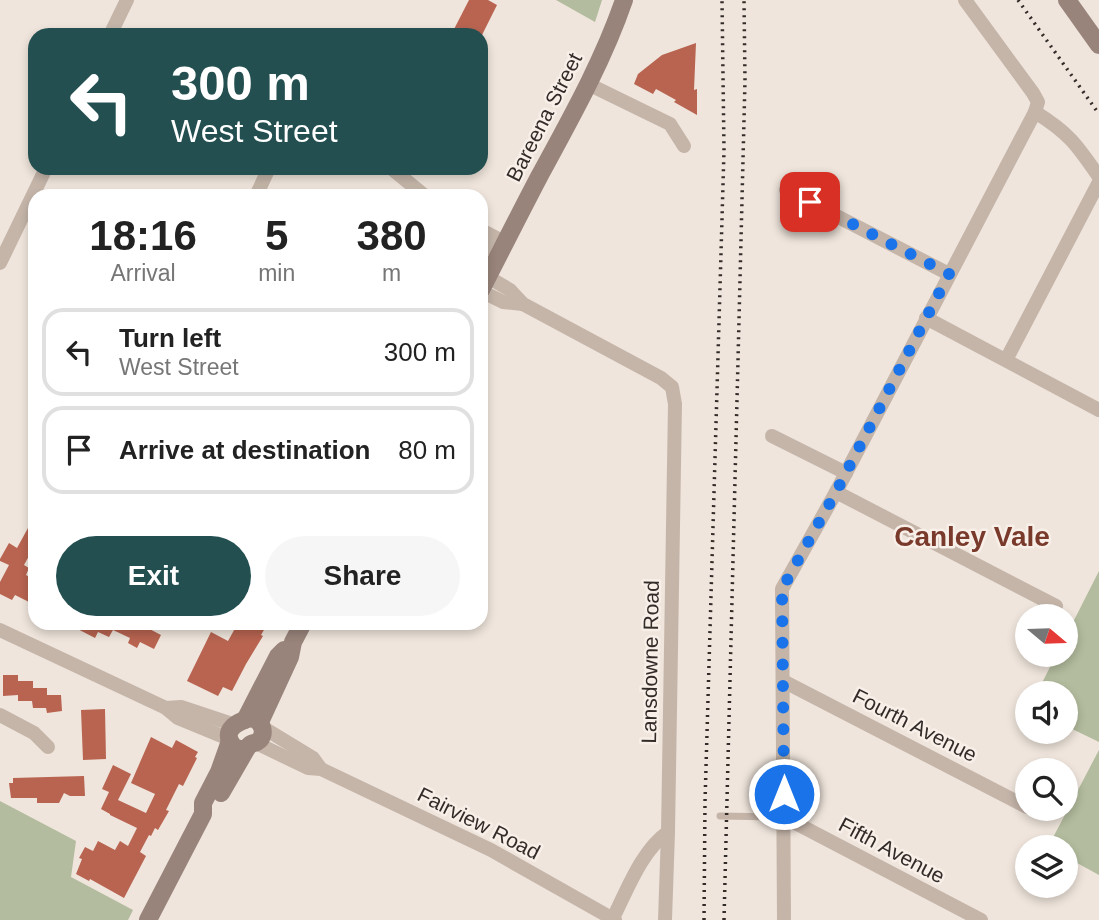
<!DOCTYPE html>
<style>
:root{--surface:#fff;--page:#f6f6f6;--text:#222;--muted:#767676;--line:#e0e0e0;--accent:#234f50}
body{margin:0;font-family:Helvetica,sans-serif;background:var(--page);color:var(--text);height:100vh;display:flex;flex-direction:column;font-size:26px;white-space:nowrap}
*{box-sizing:border-box;margin:0}
p{font-size:23px;color:var(--muted)}
.icon{flex:none;width:38px;height:38px;fill:none;stroke:currentColor;stroke-width:2;stroke-linecap:round;stroke-linejoin:round}
.map{position:relative;flex:1;overflow:hidden}
.drawer{position:absolute;left:28px;top:189px;width:460px;height:441px;display:flex;flex-direction:column;background:var(--surface);border-radius:21px;box-shadow:0 4px 10px #0003}
.drawer>*{flex:none}
.hud{position:absolute;left:28px;top:28px;width:460px;height:147px;border-radius:21px;box-shadow:0 4px 10px #0003;background:#234f50;color:#fff;overflow:hidden}
.needle{width:46px;rotate:109deg}
.fabs{position:absolute;left:1015px;top:604px;display:grid;gap:14px}
.fabs a{display:grid;place-items:center;width:63px;height:63px;border-radius:50%;background:var(--surface);box-shadow:0 4px 10px #0003;font-size:35px}
.pin{position:absolute;display:grid;place-items:center;width:60px;height:60px;color:#fff;margin:-30px;border-radius:14px;box-shadow:0 4px 10px #0006}
.me{position:absolute;width:77px;margin:-38px;rotate:0deg;stroke-linejoin:round;filter:drop-shadow(0 0 5px #0008)}
.turn{display:flex;align-items:center;gap:24px;height:147px;padding:0 28px;font-size:32px}
.turn .icon{width:91px;height:91px;stroke-width:2.5}
.turn b{display:block;font-size:49px;line-height:60px}
.eta{display:flex;justify-content:space-evenly;align-items:center;height:119px;text-align:center}
.eta b{font-size:42px;font-weight:700;line-height:49px}
.button{display:flex;gap:14px;margin-top:auto;padding:14px 28px}
.button a{flex:1;height:80px;border-radius:42px;background:var(--accent);color:#fff;font-size:28px;font-weight:700;line-height:80px;text-align:center}
.button a+a{background:var(--page);color:var(--text)}
ul{padding:0;list-style:none}
li{display:flex;align-items:center;gap:21px;height:88px;margin:0 14px 10px;padding:0 14px;border:4px solid var(--line);border-radius:21px}
li div{flex:1}
li b{display:block;font-size:26px}
li em{font-style:normal}
.map>svg:first-child{display:block}
.green{fill:#b3bc9e}
.building{fill:#b86451}
.lines{fill:none;stroke-linecap:round;stroke-linejoin:round}
.service{stroke:#c5b5a9;stroke-width:7}
.minor{stroke:#c5b5a9;stroke-width:14}
.secondary{stroke:#99847b;stroke-width:18}
.rail{stroke:#332b28;stroke-width:3.5;stroke-dasharray:2 5;stroke-linecap:butt}
.route{stroke:#1a73e8;stroke-width:12;stroke-dasharray:0 21.6}
.labels{text-anchor:middle;dominant-baseline:central;stroke-width:5;stroke-linejoin:round;paint-order:stroke}
.street-label{font-size:21px;fill:#332b28;stroke:#f7efe8}
.district-label{font-size:28px;font-weight:bold;fill:#79392b;stroke:#f7efe8}
</style>
<div class="map">
<svg width="1099" height="920" viewBox="0 0 1099 920">
<rect width="100%" height="100%" fill="#efe5dc"/>
<!-- green -->
<g class="green">
<path d="M 556,0 L 602,0 L 595,22 Z"/>
<path d="M 1099,571 L 1099,742 L 1066,726 L 1066,693 L 1037,693 L 1056,655 L 1066,654 L 1066,636 Z"/>
<path d="M 1099,750 L 1099,875 L 1066,857 L 1066,847 L 1048,847 Z"/>
<path d="M 0,801 L 76,841 L 71,877 L 133,910 L 128,920 L 0,920 Z"/>
</g>
<!-- building -->
<g class="building">
<path d="M 469,0 L 488,0 L 497,5 L 482,35 L 451,35 Z"/>
<path d="M 696,43 L 694,90 L 697,89 L 697,115 L 674,102 L 676,100 L 656,89 L 653,94 L 634,84 L 638,74 L 662,55 Z"/>
<path d="M 28,528 L 35,531 L 35,545 L 24,565 L 29,568 L 26,575 L 35,580 L 35,605 L 15,595 L 12,600 L 0,594 L 0,582 L 9,565 L 0,561 L 0,559 L 9,543 L 17,548 Z"/>
<path d="M 66,623 L 130,623 L 137,627 L 138,623 L 161,635 L 154,649 L 140,642 L 137,648 L 128,643 L 130,638 L 113,630 L 109,637 L 98,632 L 95,638 Z"/>
<path d="M 238,623 L 268,623 L 261,635 L 263,636 L 246,664 L 232,691 L 223,687 L 218,696 L 187,681 L 211,632 L 228,641 Z"/>
<path d="M 3,675 L 18,675 L 18,681 L 33,681 L 33,688 L 47,688 L 47,695 L 61,695 L 62,711 L 47,713 L 46,708 L 33,708 L 32,701 L 18,701 L 18,695 L 3,696 Z"/>
<path d="M 105,709 L 106,759 L 83,760 L 81,710 Z"/>
<path d="M 151,737 L 172,748 L 176,740 L 198,752 L 195,757 L 197,758 L 183,786 L 179,784 L 166,810 L 169,811 L 158,830 L 155,828 L 151,836 L 149,835 L 140,852 L 146,856 L 124,898 L 90,879 L 89,881 L 76,874 L 82,859 L 79,858 L 85,847 L 93,851 L 98,841 L 115,850 L 120,841 L 128,846 L 137,828 L 110,815 L 110,814 L 101,809 L 109,792 L 102,789 L 113,765 L 131,774 L 118,800 L 146,813 L 155,794 L 131,783 Z"/>
<path d="M 84,776 L 85,796 L 70,796 L 64,793 L 59,803 L 37,803 L 37,798 L 11,798 L 9,783 L 13,783 L 13,778 Z"/>
</g>
<g class="lines">
<!-- service -->
<path class="service" d="M 720,816 L 783,817"/>
<!-- minor -->
<g class="minor">
<path d="M 965,0 L 1033,93 L 1038,102 L 1035,112 C 1069,133 1077,145 1099,177"/>
<path d="M 110,35 L 127,0"/>
<path d="M 588,84 L 670,124 L 684,146"/>
<path d="M 391,168 L 425,196"/>
<path d="M 786,190 L 949,274"/>
<path d="M 256,196 L 269,168"/>
<path d="M 481,230 L 504,242"/>
<path d="M 481,244 L 499,253"/>
<path d="M 0,263 L 46,168"/>
<path d="M 488,277 L 510,290 L 523,304 L 661,378 L 672,387 L 675,404 L 668,832 C 641,851 627,891 612,920"/>
<path d="M 481,291 L 503,302 L 523,304"/>
<path d="M 926,318 L 1099,410"/>
<path d="M 1006,360 L 1099,182"/>
<path d="M 772,436 L 846,473"/>
<path d="M 836,492 L 1056,606"/>
<path d="M 0,630 L 166,708 L 178,718 L 229,739"/>
<path d="M 783,681 L 1027,807"/>
<path d="M 166,708 L 181,707 L 235,725"/>
<path d="M 0,715 L 34,733 L 48,747"/>
<path d="M 262,727 L 313,758 L 321,769"/>
<path d="M 256,743 L 308,768 L 321,769 L 491,850 L 615,920"/>
<path d="M 784,817 L 981,920"/>
<path d="M 665,920 L 668,832"/>
<path d="M 784,920 L 782,589 L 836,492 L 1035,112"/>
</g>
<!-- secondary -->
<g class="secondary">
<path d="M 1067,0 L 1099,45"/>
<path d="M 481,290 C 501,251 520,213 540,175 C 571,118 603,61 624,0"/>
<path d="M 250,718 C 262,719 268,735 257,742 C 255,743 253,743 251,744 C 246,747 249,749 241,749 C 232,749 225,737 231,729 C 235,723 244,720 250,718 Z"/>
<path d="M 245,720 L 278,656 L 284,650"/>
<path d="M 260,722 L 290,657 L 293,642 L 303,623"/>
<path d="M 221,793 L 247,748"/>
<path d="M 148,920 L 203,814 L 203,803 L 219,772 L 230,741"/>
</g>
<!-- rail -->
<g class="rail">
<path d="M 1018,0 L 1099,114"/>
<path d="M 704,920 L 705,802 L 724,150 L 722,0"/>
<path d="M 724,920 L 745,80 L 744,0"/>
</g>
</g>
<g class="lines">
<!-- route -->
<path class="route" d="M 784,794 L 782,589 L 836,492 L 949,274 L 810,202"/>
</g>
<g class="labels">
<!-- street labels -->
<g class="street-label">
<text transform="translate(544 117) rotate(-63)">Bareena Street</text>
<text transform="translate(650 662) rotate(-89)">Lansdowne Road</text>
<text transform="translate(915 725) rotate(27)">Fourth Avenue</text>
<text transform="translate(479 823) rotate(27)">Fairview Road</text>
<text transform="translate(892 850) rotate(28)">Fifth Avenue</text>
</g>
<!-- district labels -->
<g class="district-label">
<text x="972" y="536">Canley Vale</text>
</g>
</g>
</svg>
<div class="fabs">
<a><svg class="needle" viewBox="-14 -14 28 28"><path d="M0-13l5 13h-10z" fill="#e53935"/><path d="M0 13l5-13h-10z" fill="#767676"/></svg></a>
<a><svg class="icon" aria-label="sound" viewBox="0 0 24 24"><path d="M4 9h4l5-4v14l-5-4H4zM17 9q2 3 0 6"/></svg></a>
<a><svg class="icon" aria-label="search" viewBox="0 0 24 24"><circle cx="10" cy="10" r="6"/><path d="M15 15l6 6"/></svg></a>
<a><svg class="icon" aria-label="layers" viewBox="0 0 24 24"><path d="M12 4l9 5-9 5-9-5zM3 14l9 5 9-5"/></svg></a>
</div>
<div class="pin" style="left:810px;top:202px;background:#d93025"><svg class="icon" aria-label="arrive" viewBox="0 0 24 24"><path d="M6 21V4h12l-3 4 3 4H6"/></svg></div>
<svg class="me" style="left:784px;top:794px" viewBox="-20 -20 40 40"><circle r="17" fill="#1a73e8" stroke="#fff" stroke-width="3"/><path d="M0-11L8 9 0 5-8 9z" fill="#fff"/></svg>
<div class="hud">
<div class="turn"><svg class="icon" aria-label="left" viewBox="0 0 24 24"><path d="M17 20v-9H6M10 6l-5 5 5 5"/></svg><div><b>300 m</b>West Street</div></div>
</div>
<section class="drawer">
<div class="eta">
<div><b>18:16</b><p>Arrival</p></div>
<div><b>5</b><p>min</p></div>
<div><b>380</b><p>m</p></div>
</div>
<ul>
<li><svg class="icon" aria-label="left" viewBox="0 0 24 24"><path d="M17 20v-9H6M10 6l-5 5 5 5"/></svg><div><b>Turn left</b><p>West Street</p></div><em>300 m</em></li>
<li><svg class="icon" aria-label="arrive" viewBox="0 0 24 24"><path d="M6 21V4h12l-3 4 3 4H6"/></svg><div><b>Arrive at destination</b></div><em>80 m</em></li>
</ul>
<div class="button"><a>Exit</a><a>Share</a></div>
</section>
</div>
